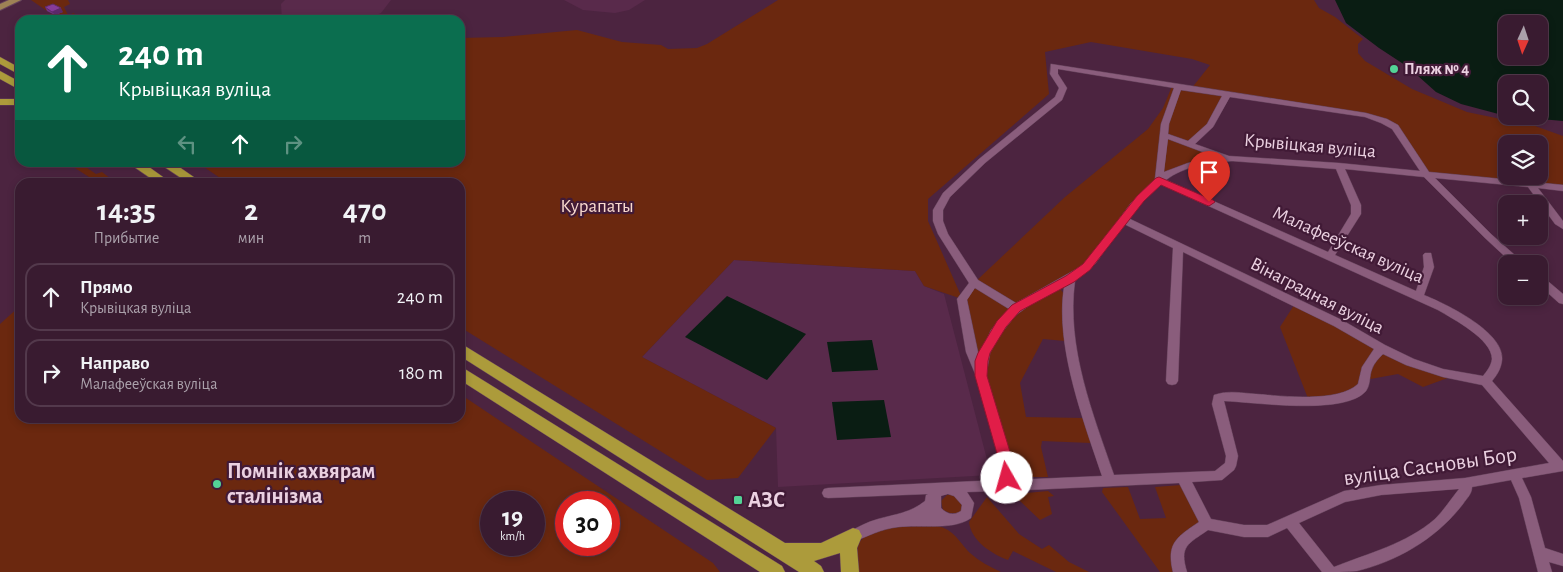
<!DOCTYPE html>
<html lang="ru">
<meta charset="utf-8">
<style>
:root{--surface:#391b30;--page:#44283c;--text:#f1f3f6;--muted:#aba1ab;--line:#53394c}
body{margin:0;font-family:"Alegreya Sans",sans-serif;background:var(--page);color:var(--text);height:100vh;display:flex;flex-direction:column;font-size:19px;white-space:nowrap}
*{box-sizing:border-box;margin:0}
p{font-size:16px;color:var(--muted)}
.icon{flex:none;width:28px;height:28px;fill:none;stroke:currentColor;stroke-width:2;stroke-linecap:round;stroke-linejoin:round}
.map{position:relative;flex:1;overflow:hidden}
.details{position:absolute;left:15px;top:178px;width:450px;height:245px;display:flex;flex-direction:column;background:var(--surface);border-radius:15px;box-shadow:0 2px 8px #0003,0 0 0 1px var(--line)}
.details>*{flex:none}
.banner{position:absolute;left:15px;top:15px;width:450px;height:152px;border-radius:15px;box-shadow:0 2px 8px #0003,0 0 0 1px var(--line);background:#0b6e4f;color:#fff;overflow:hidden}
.needle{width:32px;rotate:183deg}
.buttons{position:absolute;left:1498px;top:15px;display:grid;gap:10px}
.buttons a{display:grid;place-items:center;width:50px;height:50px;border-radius:10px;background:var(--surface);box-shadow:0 2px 8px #0003,0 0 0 1px var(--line);font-size:25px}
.speed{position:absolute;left:480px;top:491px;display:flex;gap:10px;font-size:25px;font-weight:700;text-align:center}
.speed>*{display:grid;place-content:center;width:65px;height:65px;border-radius:50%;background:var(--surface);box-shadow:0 2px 8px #0003,0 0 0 1px var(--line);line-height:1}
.speed small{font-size:12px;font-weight:400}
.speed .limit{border:8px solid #d22;background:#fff;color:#111}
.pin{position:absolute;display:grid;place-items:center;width:42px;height:42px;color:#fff;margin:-51px -21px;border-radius:50% 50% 50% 0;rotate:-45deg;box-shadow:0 0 5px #0007}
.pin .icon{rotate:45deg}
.me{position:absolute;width:55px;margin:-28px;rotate:353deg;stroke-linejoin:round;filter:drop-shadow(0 0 4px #0008)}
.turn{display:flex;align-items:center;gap:18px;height:105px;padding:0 20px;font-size:22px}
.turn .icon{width:65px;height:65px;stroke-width:2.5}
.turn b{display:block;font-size:35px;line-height:42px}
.lanes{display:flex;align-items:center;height:48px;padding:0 20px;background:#0003;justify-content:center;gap:25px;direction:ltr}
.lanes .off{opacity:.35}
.eta{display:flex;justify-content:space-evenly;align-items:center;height:85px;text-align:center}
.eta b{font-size:30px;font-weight:600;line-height:35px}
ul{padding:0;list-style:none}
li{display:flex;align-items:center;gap:15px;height:68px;margin:0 10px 8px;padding:0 10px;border:2px solid var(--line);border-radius:15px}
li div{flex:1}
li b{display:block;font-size:19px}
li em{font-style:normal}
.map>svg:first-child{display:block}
.built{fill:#592a4b}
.green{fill:#6b280f;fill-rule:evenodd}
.water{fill:#0a1d13;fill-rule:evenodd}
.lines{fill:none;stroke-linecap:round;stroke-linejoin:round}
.minor-casing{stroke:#65425b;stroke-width:1}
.major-casing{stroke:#65425b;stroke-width:2}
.highway-casing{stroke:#65425b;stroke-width:1}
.minor{fill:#8a5d7c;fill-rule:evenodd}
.major{fill:#9e8255;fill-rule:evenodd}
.highway{fill:#ac9b3b;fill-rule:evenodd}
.wall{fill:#743484}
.shaded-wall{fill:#5e2a6c}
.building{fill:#873c9a;stroke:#5e2a6c}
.route{fill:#e11d48;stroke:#92132f}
.poi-dot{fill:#53d396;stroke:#411a36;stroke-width:2}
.labels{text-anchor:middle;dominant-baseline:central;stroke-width:4.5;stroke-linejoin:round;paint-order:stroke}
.far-poi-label{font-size:16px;font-weight:bold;fill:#ebd1e1;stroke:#411a36;text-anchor:start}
.street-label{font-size:19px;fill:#ebd1e1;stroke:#411a36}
.park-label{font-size:19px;fill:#f9dacf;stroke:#411a36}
.near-street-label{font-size:22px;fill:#ebd1e1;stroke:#411a36}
.near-poi-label{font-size:22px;font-weight:bold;fill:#ebd1e1;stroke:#411a36;text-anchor:start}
</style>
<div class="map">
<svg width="1563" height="572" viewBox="0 0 1563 572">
<rect width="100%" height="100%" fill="#4c2440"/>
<!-- built -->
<g class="built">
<path d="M 285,0 L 391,0 L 381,13 L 365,20 L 282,20 L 281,4 Z"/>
<path d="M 564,0 L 645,0 L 629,10 L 615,13 L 583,10 Z"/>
<path d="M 734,260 L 915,271 L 924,286 L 944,294 L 991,475 L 778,487 L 776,428 L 642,357 Z"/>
</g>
<!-- green -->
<g class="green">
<path d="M 31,0 L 68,0 L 70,4 L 64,7 L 68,15 L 74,13 L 76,16 C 70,23 58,21 51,17 L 62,12 L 55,7 L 47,11 Z"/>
<path d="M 778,0 L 1314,0 L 1319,8 L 1335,17 L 1363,39 L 1358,44 L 1358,53 L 1365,61 L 1412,89 L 1467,112 L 1535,126 L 1563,136 L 1563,188 L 1426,174 L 1402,135 L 1378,118 L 1227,95 L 1210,125 L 1191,143 L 1227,158 L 1174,171 L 1141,198 L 1093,261 L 1001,324 L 981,376 L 962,299 L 924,286 L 915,271 L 734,260 L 642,357 L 776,428 L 738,478 L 707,480 L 460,327 L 460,182 L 226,182 L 198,163 L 460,162 L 460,38 L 503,37 L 577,30 L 622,42 L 661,45 L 668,49 L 697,48 L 707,44 ZM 1091,42 L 1192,59 L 1210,65 L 1191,89 L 1172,86 L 1163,108 L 1148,129 L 1065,197 L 974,283 L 962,298 L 928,221 L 928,199 L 1049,94 L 1045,52 ZM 1506,144 L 1539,144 L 1539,176 L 1506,176 Z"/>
<path d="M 67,163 L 80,163 L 96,174 L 102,172 L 115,182 L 97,182 Z"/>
<path d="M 1061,290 L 1064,294 L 1062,313 L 1065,341 L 1043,339 L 1020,383 L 1026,417 L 1084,418 L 1091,443 L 1042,441 L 1041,447 L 1048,477 L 1013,477 L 1012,464 L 985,376 L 987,354 L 1003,329 L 1022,310 L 1055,291 Z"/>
<path d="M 1296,302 L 1381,348 L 1456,375 L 1423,387 L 1398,374 L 1365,380 L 1361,389 L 1309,401 L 1280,327 Z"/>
<path d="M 20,306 L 20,418 L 460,418 L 460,394 L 713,563 L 720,572 L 0,572 L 0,324 ZM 491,502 L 534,502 L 534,545 L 491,545 ZM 566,502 L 609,502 L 609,545 L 566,545 Z"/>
<path d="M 1181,485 L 1203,523 C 1181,537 1166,543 1176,572 L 1160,572 L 1102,492 L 1103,488 L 1128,487 L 1140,519 L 1166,518 L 1155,487 Z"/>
<path d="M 1048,491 L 1054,496 L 1048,497 L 1052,514 L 1040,520 L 1020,501 L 1012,501 L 1011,497 L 1015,494 Z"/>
<path d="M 947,495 L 955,495 L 964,508 L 960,513 L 950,513 L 943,510 L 941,501 Z"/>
<path d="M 987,497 L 1019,534 L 1042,549 L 1049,545 L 1069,562 L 1089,572 L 1056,572 L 1013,551 L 1008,560 C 992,554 971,541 969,522 Z"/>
<path d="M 937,526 C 954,529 959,542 970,553 C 979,561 990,567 1001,572 L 859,572 C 840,521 906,527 937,526 Z"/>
</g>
<!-- water -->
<g class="water">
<path d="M 1335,0 L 1563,0 L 1563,121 L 1508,116 L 1539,116 L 1539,84 L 1506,84 L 1506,116 L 1461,104 L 1436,92 L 1408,67 L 1379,48 L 1346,23 ZM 1506,24 L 1539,24 L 1539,56 L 1506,56 Z"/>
<path d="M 727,296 L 806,334 L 767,380 L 685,337 Z"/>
<path d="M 872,340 L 878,370 L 832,372 L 827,342 Z"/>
<path d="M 884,400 L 891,437 L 837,440 L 832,402 Z"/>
</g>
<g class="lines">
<defs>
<g id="minor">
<path d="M 1051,64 L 1366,113 L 1387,119 L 1398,125 L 1429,172 L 1523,181 L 1520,176 L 1529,176 L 1533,182 L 1563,185 L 1563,191 L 1538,188 L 1563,221 L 1563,229 L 1555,224 L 1528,187 L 1435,178 L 1491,234 L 1525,264 L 1513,264 L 1485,238 L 1424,177 L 1345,169 L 1361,205 L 1361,214 L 1335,255 L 1416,291 L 1424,267 L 1423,255 L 1425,253 L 1431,253 L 1434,267 L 1424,295 C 1446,304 1505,332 1502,360 C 1501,369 1497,375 1492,381 L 1563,461 L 1563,471 L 1522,478 L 1531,497 L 1545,548 L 1563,554 L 1563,566 L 1549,562 L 1552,572 L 1538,572 L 1519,498 L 1511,480 L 1472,487 C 1472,494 1467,498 1463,504 C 1437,538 1398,561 1357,571 C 1346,572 1333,572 1322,572 L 1287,528 L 1268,537 L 1244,537 L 1208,530 C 1188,544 1179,546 1187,572 L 1173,572 C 1166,543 1177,537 1199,522 L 1179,483 L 1006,491 L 1002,492 L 998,491 L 967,492 L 974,503 L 971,518 C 953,531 921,524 898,527 C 881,529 868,536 853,542 L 849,540 L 847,536 L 849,532 C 858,527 867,522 878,519 C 896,514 910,513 925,501 L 926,495 L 928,494 L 828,498 L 824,497 L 822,493 L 824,489 L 828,488 L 999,480 L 1001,477 L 1001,465 L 976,376 L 966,352 L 957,299 L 969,283 L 938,234 L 933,221 L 933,210 L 943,193 L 979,159 L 1055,97 L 1059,88 L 1050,74 ZM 1058,69 L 1174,88 L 1161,124 L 1155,179 L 1131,203 L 1091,257 L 1080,267 L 1016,303 L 978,280 L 948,234 L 943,221 L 943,210 L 950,197 L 985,163 L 1062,100 L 1067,88 L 1058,74 ZM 1181,90 L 1222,96 L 1207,124 L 1188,141 L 1168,134 L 1169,124 ZM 1230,97 L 1365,117 L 1381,123 L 1392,129 L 1420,171 L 1339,163 L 1229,156 L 1195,144 L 1213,127 ZM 1168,139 L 1216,157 L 1188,163 L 1164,172 ZM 1232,161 L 1336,169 L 1351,205 L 1351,214 L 1328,252 L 1166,180 C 1184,166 1209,163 1232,161 ZM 1160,184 L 1438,310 C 1453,319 1492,339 1492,359 C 1491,366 1487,371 1483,376 L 1443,369 L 1414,359 L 1385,345 L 1342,320 L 1128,218 ZM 1124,224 L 1173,248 L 1166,381 L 1168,384 L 1172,385 L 1176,384 L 1178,381 L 1183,252 L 1334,326 L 1374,349 L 1362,367 L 1358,384 C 1338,403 1283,396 1256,394 C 1242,393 1228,390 1214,395 L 1212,404 L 1226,456 L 1225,463 L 1215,471 L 1114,475 C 1093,414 1066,347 1075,281 L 1095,264 ZM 1064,287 C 1055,347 1083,419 1102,476 L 1012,480 L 1013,465 L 986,376 L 990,353 L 999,336 L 1016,315 L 1037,300 ZM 975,288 L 1009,309 L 991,330 L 979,357 L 967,300 ZM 1383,354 L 1406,365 L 1443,377 L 1482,385 L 1549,463 L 1465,478 L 1381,485 L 1344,491 L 1267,525 L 1244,525 L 1211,519 L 1192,482 L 1222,480 L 1234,470 L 1236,466 L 1238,456 L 1224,401 C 1254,402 1345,416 1366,391 C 1371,384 1369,376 1372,369 C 1374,363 1379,358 1383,354 ZM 1459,489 C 1451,499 1444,510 1435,519 C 1406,544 1369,553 1334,567 L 1299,523 L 1345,502 L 1381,495 ZM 948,494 L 954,496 L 962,505 L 961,511 C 953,516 947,514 941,508 L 941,496 Z"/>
<path d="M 1539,276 L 1543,277 L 1563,294 L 1563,304 L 1559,303 L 1539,285 Z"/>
</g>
<path id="major" d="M 9,0 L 21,0 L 0,10 L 0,4 Z"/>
<g id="highway">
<path d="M 0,57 L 20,68 L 20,75 L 0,64 Z"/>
<path d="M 0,71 L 20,82 L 20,90 L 0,79 Z"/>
<rect x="0" y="99" width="20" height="6"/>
<path d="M 127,162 L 142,162 L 170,182 L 156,182 Z"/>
<path d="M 157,162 L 172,162 L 201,182 L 187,182 Z"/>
<path d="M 460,343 L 785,543 L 821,543 L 853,528 L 859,530 L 862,536 L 857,548 L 859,572 L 841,572 L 840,553 L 814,561 L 821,566 L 824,572 L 799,572 L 460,356 Z"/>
<path d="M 460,366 L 782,566 L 785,572 L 760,572 L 460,380 Z"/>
</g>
</defs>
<!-- minor casing -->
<use href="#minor" class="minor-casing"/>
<!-- major casing -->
<use href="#major" class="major-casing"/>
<!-- highway casing -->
<use href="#highway" class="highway-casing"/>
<!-- minor -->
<use href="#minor" class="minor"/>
<!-- major -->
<use href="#major" class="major"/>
<!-- highway -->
<use href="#highway" class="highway"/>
</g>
<!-- wall -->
<path class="wall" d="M 45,7 L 63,12 L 55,15 L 47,11 Z"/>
<!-- shaded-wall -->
<path class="shaded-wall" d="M 61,8 L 63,12 L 55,15 L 52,12 Z"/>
<!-- building -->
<path class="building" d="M 53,4 L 61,8 L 52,12 L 45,7 Z"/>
<!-- route -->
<path class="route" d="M 1159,177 L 1213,200 L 1215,202 L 1209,206 L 1206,205 L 1161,185 L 1144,201 L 1090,270 L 1074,282 L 1020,311 L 1006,327 L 990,353 L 988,361 L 987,376 L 1014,465 L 1014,478 L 1012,483 L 1007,484 L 1002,483 L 996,450 L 975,376 L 975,361 L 978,353 L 997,321 L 1012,305 L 1066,276 L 1083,264 L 1137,196 L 1156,178 Z"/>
<!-- markers -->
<g class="poi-dot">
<circle cx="1394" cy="69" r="5"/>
<circle cx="217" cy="484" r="5"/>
<rect x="733" y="495" width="10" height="10" rx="2.5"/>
</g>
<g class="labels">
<!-- far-poi labels -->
<g class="far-poi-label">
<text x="1404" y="69">Пляж № 4</text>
</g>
<!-- street labels -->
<g class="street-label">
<text transform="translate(1310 146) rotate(5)">Крывіцкая вуліца</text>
<text transform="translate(1348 245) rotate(24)">Малафееўская вуліца</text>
<text transform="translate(1317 296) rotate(27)">Вінаградная вуліца</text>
</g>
<!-- park labels -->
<g class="park-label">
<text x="597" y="206">Курапаты</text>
</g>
<!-- near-street labels -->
<g class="near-street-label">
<text transform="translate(1430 466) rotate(-8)">вуліца Сасновы Бор</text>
</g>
<!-- near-poi labels -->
<g class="near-poi-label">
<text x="227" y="471">Помнік ахвярам<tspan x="227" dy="25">сталінізма</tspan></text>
<text x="748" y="500">АЗС</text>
</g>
</g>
</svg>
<div class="buttons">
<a><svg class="needle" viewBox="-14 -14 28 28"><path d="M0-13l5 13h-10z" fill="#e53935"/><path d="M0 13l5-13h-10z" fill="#aba1ab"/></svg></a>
<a><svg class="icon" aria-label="search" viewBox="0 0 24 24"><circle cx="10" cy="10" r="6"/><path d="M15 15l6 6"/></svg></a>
<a><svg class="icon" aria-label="layers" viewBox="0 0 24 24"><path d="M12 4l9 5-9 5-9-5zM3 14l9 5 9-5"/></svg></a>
<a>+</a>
<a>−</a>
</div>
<div class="speed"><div>19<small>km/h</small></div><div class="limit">30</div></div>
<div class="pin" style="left:1209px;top:202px;background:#d93025"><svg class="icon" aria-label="arrive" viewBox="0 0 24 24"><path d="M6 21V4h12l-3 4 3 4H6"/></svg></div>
<svg class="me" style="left:1007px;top:478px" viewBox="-20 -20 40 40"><circle r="19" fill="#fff"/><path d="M0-13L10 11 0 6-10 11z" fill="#e11d48"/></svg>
<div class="banner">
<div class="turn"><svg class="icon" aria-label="ahead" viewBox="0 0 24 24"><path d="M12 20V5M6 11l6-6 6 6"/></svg><div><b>240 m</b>Крывіцкая вуліца</div></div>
<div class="lanes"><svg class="icon off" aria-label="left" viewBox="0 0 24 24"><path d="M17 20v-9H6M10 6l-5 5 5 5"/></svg><svg class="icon" aria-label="ahead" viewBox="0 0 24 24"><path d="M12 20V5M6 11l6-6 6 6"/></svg><svg class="icon off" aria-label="right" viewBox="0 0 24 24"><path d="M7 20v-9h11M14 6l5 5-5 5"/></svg></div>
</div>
<section class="details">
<div class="eta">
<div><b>14:35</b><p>Прибытие</p></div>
<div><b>2</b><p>мин</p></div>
<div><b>470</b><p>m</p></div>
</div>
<ul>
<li><svg class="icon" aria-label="ahead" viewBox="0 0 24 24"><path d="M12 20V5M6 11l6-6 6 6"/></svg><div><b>Прямо</b><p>Крывіцкая вуліца</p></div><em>240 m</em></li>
<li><svg class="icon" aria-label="right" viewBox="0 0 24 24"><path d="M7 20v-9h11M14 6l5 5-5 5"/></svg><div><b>Направо</b><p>Малафееўская вуліца</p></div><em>180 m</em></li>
</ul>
</section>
</div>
